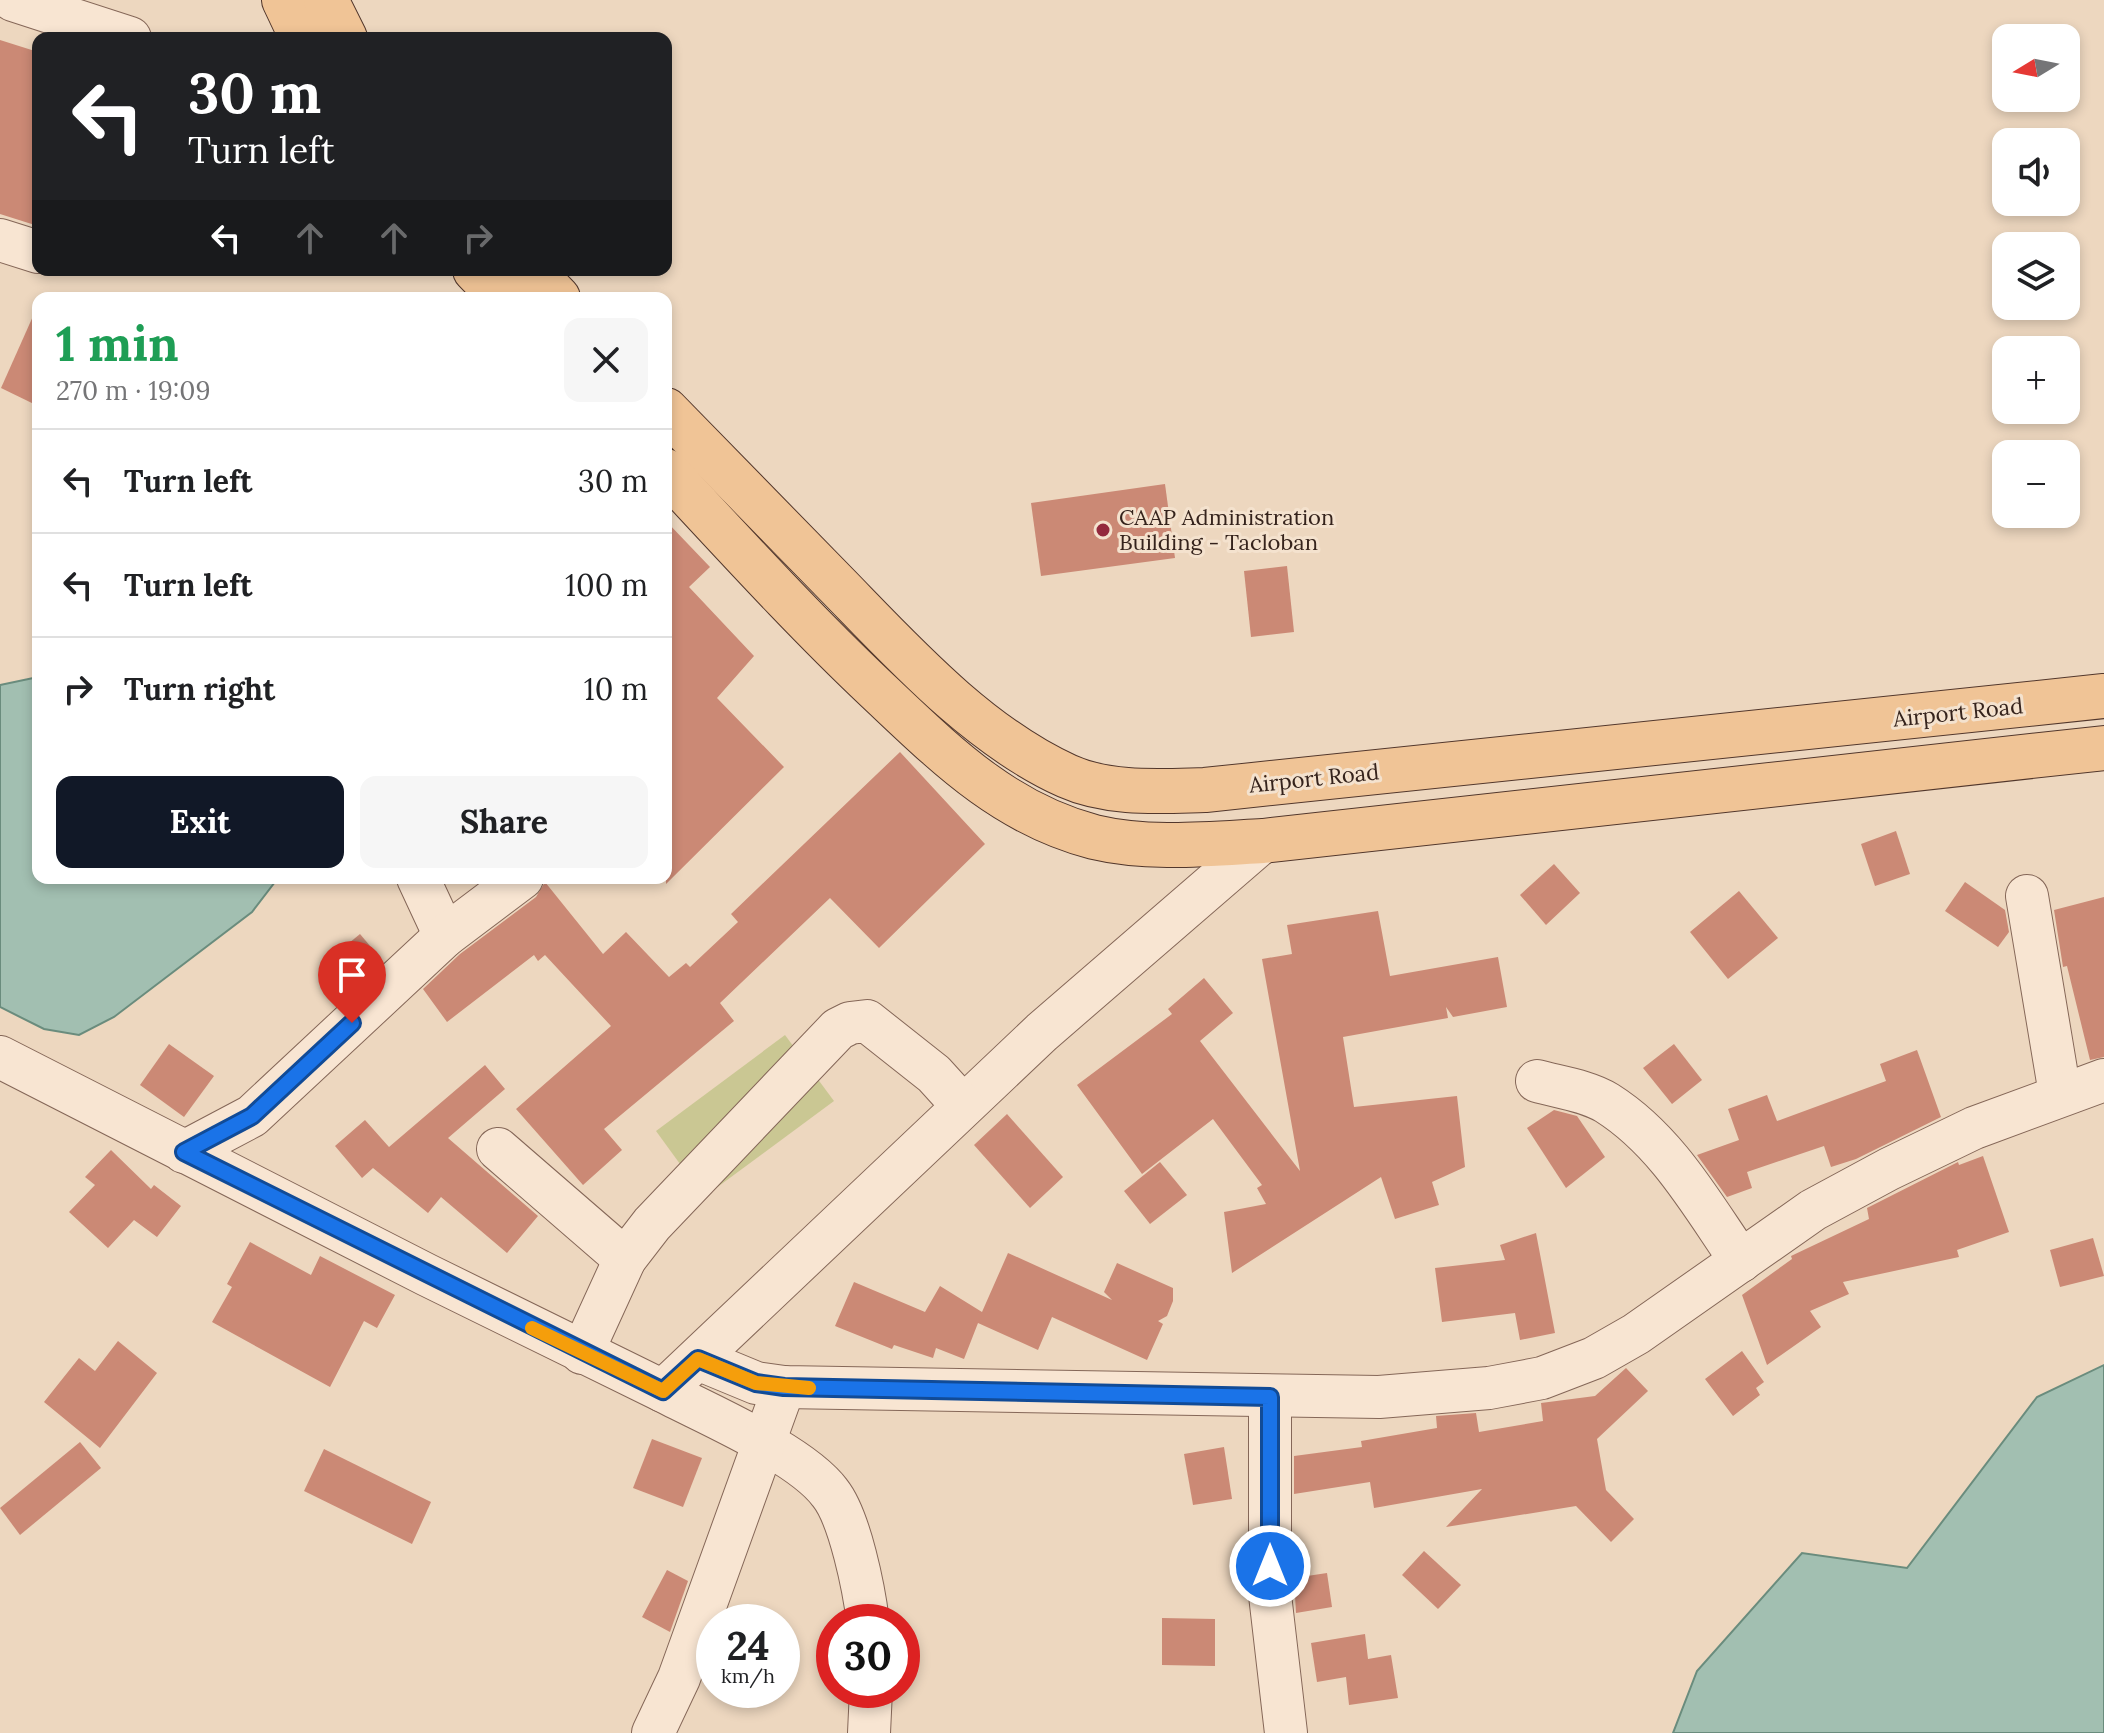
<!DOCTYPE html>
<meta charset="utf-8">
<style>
:root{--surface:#fff;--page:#f6f6f6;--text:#202124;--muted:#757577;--line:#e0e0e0;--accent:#111827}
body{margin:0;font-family:Lora,serif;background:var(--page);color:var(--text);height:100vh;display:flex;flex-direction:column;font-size:30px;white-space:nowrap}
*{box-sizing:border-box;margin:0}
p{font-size:26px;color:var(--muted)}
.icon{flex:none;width:44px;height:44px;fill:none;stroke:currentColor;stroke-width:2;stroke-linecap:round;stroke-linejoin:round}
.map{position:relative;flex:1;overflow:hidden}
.side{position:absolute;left:32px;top:292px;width:640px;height:592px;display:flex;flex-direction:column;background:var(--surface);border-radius:16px;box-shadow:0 4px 12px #0003}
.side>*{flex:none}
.banner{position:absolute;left:32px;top:32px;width:640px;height:244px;border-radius:16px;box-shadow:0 4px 12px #0003;background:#202124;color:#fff;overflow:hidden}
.needle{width:52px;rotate:260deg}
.tools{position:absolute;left:1992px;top:24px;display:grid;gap:16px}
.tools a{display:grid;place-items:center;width:88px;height:88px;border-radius:16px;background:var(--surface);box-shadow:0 4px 12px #0003;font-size:40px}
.speed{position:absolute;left:696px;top:1604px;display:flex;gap:16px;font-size:40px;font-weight:700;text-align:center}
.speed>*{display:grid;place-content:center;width:104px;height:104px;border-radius:50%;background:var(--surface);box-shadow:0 4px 12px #0003;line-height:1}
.speed small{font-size:20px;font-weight:400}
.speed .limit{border:12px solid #d22;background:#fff;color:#111}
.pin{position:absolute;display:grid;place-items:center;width:68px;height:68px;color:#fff;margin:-82px -34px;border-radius:50% 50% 50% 0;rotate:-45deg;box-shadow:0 0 8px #0007}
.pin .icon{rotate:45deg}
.me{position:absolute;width:88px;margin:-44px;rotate:0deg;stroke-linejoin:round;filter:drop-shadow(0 0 6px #0008)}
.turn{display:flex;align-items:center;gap:28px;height:168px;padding:0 24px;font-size:36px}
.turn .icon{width:104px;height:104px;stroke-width:2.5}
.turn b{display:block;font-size:56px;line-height:68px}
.lanes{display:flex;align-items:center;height:76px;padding:0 24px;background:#0003;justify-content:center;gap:40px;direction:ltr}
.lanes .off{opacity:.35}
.round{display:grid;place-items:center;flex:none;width:84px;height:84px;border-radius:16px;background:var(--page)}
.headline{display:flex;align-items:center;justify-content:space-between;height:136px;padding:0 24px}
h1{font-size:48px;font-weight:700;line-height:60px;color:#1e9e55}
.button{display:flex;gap:16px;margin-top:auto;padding:16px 24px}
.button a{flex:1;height:92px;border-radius:16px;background:var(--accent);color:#fff;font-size:32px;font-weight:700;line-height:92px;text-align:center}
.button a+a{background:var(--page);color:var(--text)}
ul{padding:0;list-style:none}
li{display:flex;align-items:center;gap:24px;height:104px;padding:0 24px;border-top:2px solid var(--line)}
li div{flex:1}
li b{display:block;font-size:30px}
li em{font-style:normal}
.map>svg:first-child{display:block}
.green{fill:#cac793}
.water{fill:#a2bfb1;stroke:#6a8c7d;stroke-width:2}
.building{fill:#cb8975}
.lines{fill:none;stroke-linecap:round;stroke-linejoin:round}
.minor-casing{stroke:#856758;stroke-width:44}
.major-casing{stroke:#52372c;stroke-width:46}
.minor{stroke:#f8e5d2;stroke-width:42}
.major{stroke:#f0c496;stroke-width:44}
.route-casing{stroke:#114b97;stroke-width:20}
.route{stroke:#1a73e8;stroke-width:14}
.slow{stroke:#f59e0b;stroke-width:14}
.poi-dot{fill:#93293d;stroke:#f4e2ce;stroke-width:3}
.labels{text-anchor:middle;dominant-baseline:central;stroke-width:6;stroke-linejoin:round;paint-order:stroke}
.poi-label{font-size:22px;fill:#35231c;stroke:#f4e2ce;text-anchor:start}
.street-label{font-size:22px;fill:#35231c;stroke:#f4e2ce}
</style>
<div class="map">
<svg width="2104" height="1733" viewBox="0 0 2104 1733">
<rect width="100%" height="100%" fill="#edd7bf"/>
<!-- green -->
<path class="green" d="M 785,1035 L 834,1101 L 704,1197 L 656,1131 Z"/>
<!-- water -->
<g class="water">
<path d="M 38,677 L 38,878 L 278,878 L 252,912 L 114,1017 L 79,1035 L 44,1029 L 0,1007 L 0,685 Z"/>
<path d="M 2104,1365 L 2104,1733 L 1673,1733 L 1697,1671 L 1802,1553 L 1907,1568 L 2037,1397 Z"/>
</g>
<!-- building -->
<g class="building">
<path d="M 0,40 L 38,52 L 38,226 L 0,214 Z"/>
<path d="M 38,305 L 38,406 L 1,388 Z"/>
<path d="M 1165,484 L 1175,558 L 1041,576 L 1031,503 Z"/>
<path d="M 666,521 L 710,567 L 689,587 L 754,656 L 717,698 L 784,767 L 666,884 Z"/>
<path d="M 1287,566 L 1294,632 L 1251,637 L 1244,571 Z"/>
<path d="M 900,752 L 985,844 L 879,948 L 830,898 L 720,1003 L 734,1021 L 604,1129 L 622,1150 L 583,1185 L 516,1109 L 611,1026 L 545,955 L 538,961 L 534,955 L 447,1022 L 423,989 L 460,954 L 536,897 L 545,882 L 603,954 L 626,932 L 669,977 L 686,963 L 690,967 L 738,922 L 731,914 Z"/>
<path d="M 1896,831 L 1910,874 L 1875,886 L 1861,844 Z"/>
<path d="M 1554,864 L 1580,893 L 1546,925 L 1520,895 Z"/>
<path d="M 1965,882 L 2005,910 L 2009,932 L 1998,947 L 1945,911 Z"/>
<path d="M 1739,891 L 1778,938 L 1728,979 L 1690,932 Z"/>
<path d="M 2104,897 L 2104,1057 L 2090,1060 L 2067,966 L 2063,967 L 2054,910 Z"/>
<path d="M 1378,911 L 1390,976 L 1498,957 L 1507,1007 L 1453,1017 L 1446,1007 L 1448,1018 L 1343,1037 L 1354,1107 L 1457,1096 L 1465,1167 L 1432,1182 L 1439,1205 L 1395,1219 L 1381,1177 L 1232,1273 L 1224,1212 L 1266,1204 L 1257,1188 L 1262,1185 L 1213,1119 L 1142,1174 L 1077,1085 L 1172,1014 L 1168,1009 L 1204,978 L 1233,1013 L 1200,1041 L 1300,1171 L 1262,959 L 1292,954 L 1287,925 Z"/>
<path d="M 360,934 L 381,959 L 343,992 L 321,966 Z"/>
<path d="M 169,1044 L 214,1076 L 184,1117 L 140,1085 Z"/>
<path d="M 1674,1044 L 1702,1080 L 1672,1104 L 1643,1068 Z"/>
<path d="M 1917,1050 L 1941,1117 L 1856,1159 L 1831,1167 L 1824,1146 L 1747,1172 L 1752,1188 L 1727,1197 L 1697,1155 L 1739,1140 L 1728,1109 L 1767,1095 L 1777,1121 L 1886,1081 L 1880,1064 Z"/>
<path d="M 485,1065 L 505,1089 L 448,1138 L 538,1216 L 507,1253 L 441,1197 L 428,1213 L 373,1168 L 362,1178 L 335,1146 L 365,1120 L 389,1147 Z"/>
<path d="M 1554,1110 L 1577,1116 L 1605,1157 L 1566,1188 L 1527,1128 Z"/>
<path d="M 1007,1114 L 1063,1177 L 1030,1208 L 974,1145 Z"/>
<path d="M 111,1150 L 151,1189 L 154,1185 L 181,1206 L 157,1237 L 134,1220 L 108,1248 L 69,1212 L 95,1185 L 85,1177 Z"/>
<path d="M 1983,1156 L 2009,1232 L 1957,1250 L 1959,1257 L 1843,1282 L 1849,1294 L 1810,1311 L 1821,1327 L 1767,1365 L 1742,1295 L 1792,1259 L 1791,1256 L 1869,1219 L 1867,1208 L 1958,1162 L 1959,1165 Z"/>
<path d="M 1160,1162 L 1187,1195 L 1150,1224 L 1124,1191 Z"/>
<path d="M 1536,1233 L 1555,1333 L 1520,1340 L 1515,1313 L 1442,1322 L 1435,1268 L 1505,1260 L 1500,1245 Z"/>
<path d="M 2093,1238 L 2104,1276 L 2060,1287 L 2050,1250 Z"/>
<path d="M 250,1242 L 311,1275 L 320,1256 L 395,1295 L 377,1328 L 364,1321 L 330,1387 L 212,1322 L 232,1287 L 227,1284 Z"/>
<path d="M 1008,1253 L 1112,1300 L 1104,1292 L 1117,1263 L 1173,1288 L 1173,1301 L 1167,1316 L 1158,1321 L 1163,1324 L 1147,1360 L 1052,1317 L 1038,1350 L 978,1323 L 964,1359 L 936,1348 L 933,1358 L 894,1345 L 892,1349 L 835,1326 L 854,1282 L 925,1312 L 940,1286 L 982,1312 Z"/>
<path d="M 118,1341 L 157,1373 L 100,1448 L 44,1402 L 79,1358 L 95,1371 Z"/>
<path d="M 1742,1351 L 1764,1382 L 1756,1388 L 1760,1395 L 1733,1416 L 1705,1379 Z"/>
<path d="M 1626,1368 L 1648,1391 L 1597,1439 L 1606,1490 L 1634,1519 L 1611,1542 L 1576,1506 L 1446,1527 L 1482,1489 L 1374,1508 L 1370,1482 L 1294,1494 L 1294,1456 L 1362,1447 L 1361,1441 L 1437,1428 L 1436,1416 L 1476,1413 L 1479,1432 L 1543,1421 L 1541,1403 L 1595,1396 Z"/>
<path d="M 652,1439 L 702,1458 L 683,1507 L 633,1488 Z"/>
<path d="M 80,1442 L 101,1468 L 20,1535 L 0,1508 Z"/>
<path d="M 1224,1447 L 1232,1499 L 1193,1505 L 1184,1454 Z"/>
<path d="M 324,1449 L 431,1502 L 412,1544 L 304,1491 Z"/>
<path d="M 1424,1551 L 1461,1585 L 1438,1609 L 1402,1575 Z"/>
<path d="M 667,1570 L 688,1581 L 670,1632 L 642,1617 Z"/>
<path d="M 1327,1573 L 1332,1607 L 1296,1613 L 1294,1578 Z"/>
<path d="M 1162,1618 L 1215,1619 L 1215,1666 L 1162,1665 Z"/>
<path d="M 1365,1634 L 1368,1659 L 1391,1655 L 1398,1698 L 1349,1705 L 1346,1677 L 1317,1682 L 1311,1643 Z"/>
</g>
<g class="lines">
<defs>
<g id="minor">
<path d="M 13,0 L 130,38"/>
<path d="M 0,240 L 38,252"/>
<path d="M 418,878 L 445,936"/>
<path d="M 2027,896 L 2060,1094"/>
<path d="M 0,1057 L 427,1275 L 663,1391 L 1042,1032 L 1263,841"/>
<path d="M 1537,1081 C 1559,1087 1588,1091 1607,1103 C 1667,1141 1702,1205 1741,1261"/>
<path d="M 498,1149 L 625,1259"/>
<path d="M 184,1152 L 252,1116 L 445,936 L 522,878"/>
<path d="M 582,1353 L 625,1259 L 652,1224 L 838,1029 L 850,1023 L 867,1021 L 934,1074 L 963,1106"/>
<path d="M 698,1359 L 756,1383 L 784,1387 L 1379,1397 L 1489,1388 L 1542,1378 L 1594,1358 L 1636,1334 L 1813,1210 L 1889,1169 L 1974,1128 L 2104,1080"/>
<path d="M 663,1391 C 709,1415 801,1454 830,1493 C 850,1518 864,1589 868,1622"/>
<path d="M 1270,1397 L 1270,1595 L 1286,1733"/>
<path d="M 653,1733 L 679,1678 L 784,1387"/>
<path d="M 869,1733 L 871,1690"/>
</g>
<g id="major">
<path d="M 284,0 L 302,38"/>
<path d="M 326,0 L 345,38"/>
<path d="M 475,270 L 502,298"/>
<path d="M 531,270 L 558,298"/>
<path d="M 666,410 C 724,469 782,528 840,588 C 905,655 980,737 1067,776 C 1109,795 1160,791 1205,790 L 2104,696"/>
<path d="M 666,471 C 735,545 803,620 876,689 C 943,752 1002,813 1094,837 C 1148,850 1208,844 1263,841 L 2104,748"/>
</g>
</defs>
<!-- minor casing -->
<use href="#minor" class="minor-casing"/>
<!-- major casing -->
<use href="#major" class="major-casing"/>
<!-- minor -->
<use href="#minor" class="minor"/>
<!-- major -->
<use href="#major" class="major"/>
</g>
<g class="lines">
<defs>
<path id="route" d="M 352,1023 L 252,1116 L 184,1152 L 663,1391 L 698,1359 L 756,1383 L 784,1387 L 1270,1397 L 1270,1566"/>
</defs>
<!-- route casing -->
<use href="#route" class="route-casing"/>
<!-- route -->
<use href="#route" class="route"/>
<!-- slow -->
<path class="slow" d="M 532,1328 L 663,1391 L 698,1359 L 756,1383 L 809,1388"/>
</g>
<!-- markers -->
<circle class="poi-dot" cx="1103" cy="530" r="8"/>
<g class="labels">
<!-- poi labels -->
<g class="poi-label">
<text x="1119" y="517">CAAP Administration<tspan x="1119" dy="25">Building - Tacloban</tspan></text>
</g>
<!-- street labels -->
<g class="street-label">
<text transform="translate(1958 712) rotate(-6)">Airport Road</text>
<text transform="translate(1314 778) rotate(-6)">Airport Road</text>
</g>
</g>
</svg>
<div class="tools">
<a><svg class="needle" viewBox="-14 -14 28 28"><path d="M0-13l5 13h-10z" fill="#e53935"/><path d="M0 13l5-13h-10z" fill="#757577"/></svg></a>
<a><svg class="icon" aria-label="sound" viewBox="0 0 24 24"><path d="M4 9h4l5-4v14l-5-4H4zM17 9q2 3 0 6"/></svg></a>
<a><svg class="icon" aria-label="layers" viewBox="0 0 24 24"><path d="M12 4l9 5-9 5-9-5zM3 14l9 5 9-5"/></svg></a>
<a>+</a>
<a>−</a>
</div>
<div class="speed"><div>24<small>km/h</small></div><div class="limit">30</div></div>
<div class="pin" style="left:352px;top:1023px;background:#d93025"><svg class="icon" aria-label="arrive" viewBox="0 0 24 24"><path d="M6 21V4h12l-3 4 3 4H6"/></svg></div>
<svg class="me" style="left:1270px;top:1566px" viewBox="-20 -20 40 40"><circle r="17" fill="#1a73e8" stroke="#fff" stroke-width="3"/><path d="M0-11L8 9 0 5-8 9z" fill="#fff"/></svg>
<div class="banner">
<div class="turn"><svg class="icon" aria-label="left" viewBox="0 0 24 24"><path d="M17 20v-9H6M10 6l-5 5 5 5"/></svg><div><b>30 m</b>Turn left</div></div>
<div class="lanes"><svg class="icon" aria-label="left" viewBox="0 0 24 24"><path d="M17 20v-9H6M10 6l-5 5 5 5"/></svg><svg class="icon off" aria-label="ahead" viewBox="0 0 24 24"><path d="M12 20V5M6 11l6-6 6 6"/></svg><svg class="icon off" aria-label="ahead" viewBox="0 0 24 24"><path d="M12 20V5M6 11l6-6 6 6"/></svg><svg class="icon off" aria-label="right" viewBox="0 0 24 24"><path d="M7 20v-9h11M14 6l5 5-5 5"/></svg></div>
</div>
<section class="side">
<div class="headline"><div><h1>1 min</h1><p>270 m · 19:09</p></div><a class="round"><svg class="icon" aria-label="close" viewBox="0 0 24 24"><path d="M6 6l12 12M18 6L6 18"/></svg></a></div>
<ul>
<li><svg class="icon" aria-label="left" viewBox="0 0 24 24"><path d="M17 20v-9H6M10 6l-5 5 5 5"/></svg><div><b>Turn left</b></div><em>30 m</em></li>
<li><svg class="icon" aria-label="left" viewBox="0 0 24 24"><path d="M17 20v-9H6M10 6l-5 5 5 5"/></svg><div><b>Turn left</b></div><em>100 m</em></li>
<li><svg class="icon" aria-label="right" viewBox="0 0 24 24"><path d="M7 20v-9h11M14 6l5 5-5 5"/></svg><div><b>Turn right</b></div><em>10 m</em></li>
</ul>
<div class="button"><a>Exit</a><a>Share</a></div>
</section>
</div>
